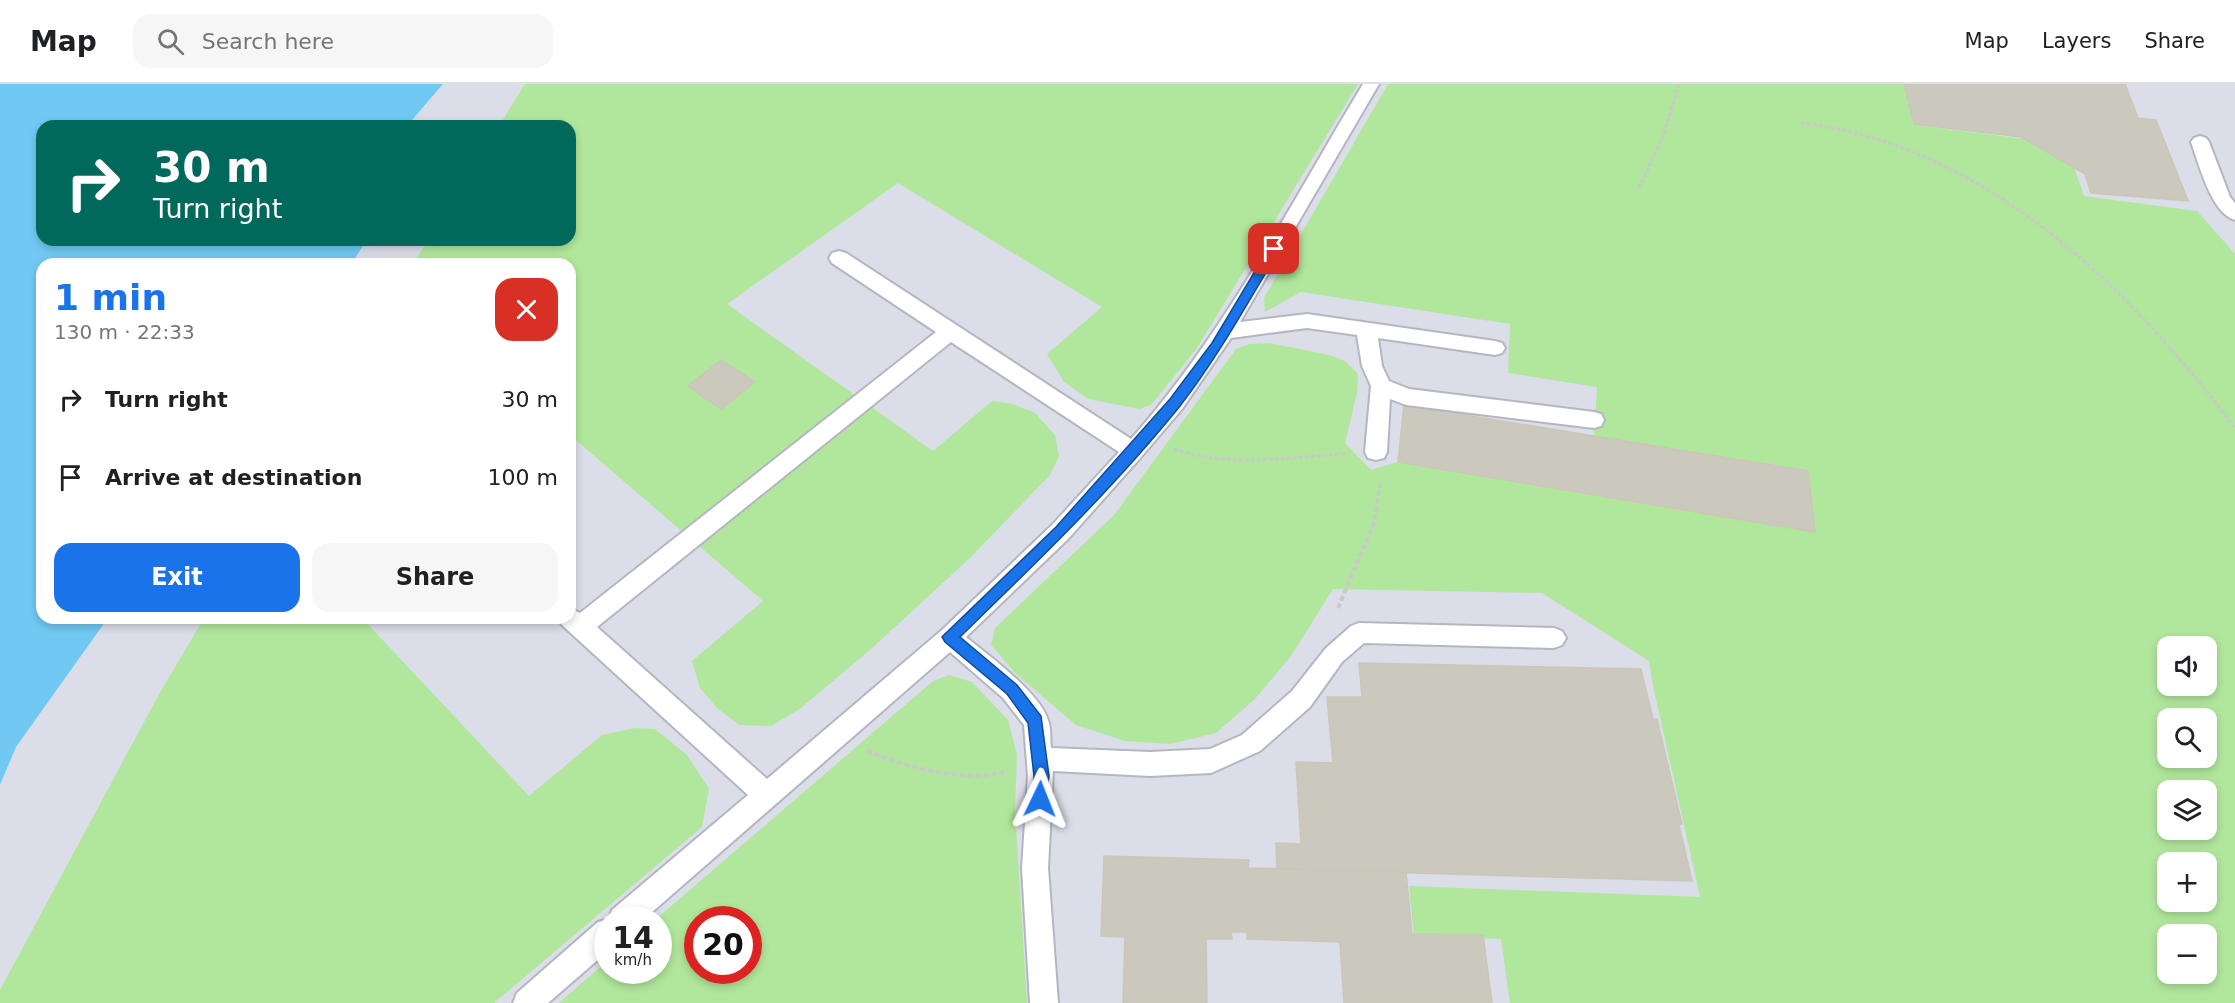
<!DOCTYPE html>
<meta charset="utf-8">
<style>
:root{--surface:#fff;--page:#f6f6f6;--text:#202124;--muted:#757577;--line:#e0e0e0;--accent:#1a73e8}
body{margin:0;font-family:"DejaVu Sans",sans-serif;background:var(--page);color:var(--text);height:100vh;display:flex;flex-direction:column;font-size:22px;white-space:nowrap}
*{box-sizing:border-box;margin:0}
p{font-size:20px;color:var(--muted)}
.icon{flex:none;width:33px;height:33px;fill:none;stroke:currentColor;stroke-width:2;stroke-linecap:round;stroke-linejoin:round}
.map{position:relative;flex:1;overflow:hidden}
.panel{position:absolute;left:36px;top:174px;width:540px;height:366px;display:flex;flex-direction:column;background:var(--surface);border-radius:18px;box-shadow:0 3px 9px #0003}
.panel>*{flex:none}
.hud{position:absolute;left:36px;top:36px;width:540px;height:126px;border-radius:18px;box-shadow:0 3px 9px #0003;background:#00695c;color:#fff;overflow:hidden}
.controls{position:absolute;left:2157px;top:552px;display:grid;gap:12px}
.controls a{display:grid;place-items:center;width:60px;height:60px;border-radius:12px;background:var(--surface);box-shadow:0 3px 9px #0003;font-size:30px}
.speed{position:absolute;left:594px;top:822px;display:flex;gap:12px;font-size:30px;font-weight:700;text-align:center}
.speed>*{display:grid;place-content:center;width:78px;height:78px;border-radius:50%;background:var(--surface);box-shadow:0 3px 9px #0003;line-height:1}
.speed small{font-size:15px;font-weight:400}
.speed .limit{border:9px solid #d22;background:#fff;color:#111}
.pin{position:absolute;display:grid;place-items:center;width:51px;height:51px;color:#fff;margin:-26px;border-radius:12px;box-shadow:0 3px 9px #0006}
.me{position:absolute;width:66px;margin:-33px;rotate:2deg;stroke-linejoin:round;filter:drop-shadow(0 0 4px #0008)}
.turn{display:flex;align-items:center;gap:21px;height:126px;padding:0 18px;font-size:27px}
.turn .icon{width:78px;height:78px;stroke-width:2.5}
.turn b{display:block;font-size:42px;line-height:51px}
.round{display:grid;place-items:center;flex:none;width:63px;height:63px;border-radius:18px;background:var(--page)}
.summary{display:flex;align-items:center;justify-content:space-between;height:102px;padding:0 18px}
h1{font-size:36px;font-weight:700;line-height:45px;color:var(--accent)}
.button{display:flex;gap:12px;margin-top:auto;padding:12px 18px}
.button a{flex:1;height:69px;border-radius:18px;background:var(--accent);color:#fff;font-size:24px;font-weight:700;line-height:69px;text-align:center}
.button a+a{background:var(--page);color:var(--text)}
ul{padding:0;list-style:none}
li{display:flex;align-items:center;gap:18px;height:78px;padding:0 18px}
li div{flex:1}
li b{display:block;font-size:22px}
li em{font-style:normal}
header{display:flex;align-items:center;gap:36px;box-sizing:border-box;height:84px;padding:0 30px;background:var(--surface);border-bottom:2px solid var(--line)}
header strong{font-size:28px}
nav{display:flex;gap:33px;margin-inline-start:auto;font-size:21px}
.search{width:420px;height:54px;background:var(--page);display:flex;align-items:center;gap:15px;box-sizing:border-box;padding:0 21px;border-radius:18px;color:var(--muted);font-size:22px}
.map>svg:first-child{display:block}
.airport{fill:#dbdde8;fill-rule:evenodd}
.green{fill:#b1e79c;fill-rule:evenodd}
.water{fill:#71c9f3}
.building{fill:#cbc8be;stroke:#cbc6b9;stroke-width:1.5}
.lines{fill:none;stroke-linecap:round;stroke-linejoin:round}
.service-casing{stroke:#b4b6c1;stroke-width:4}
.path-far1{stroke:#c9c9c9;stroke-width:3;stroke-dasharray:4 2;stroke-linecap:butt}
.path{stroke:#c9c9c9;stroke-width:4;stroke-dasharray:5 3;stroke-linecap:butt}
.service{fill:#fff;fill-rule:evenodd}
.route{fill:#1a73e8;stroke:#114b97;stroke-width:1.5}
</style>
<header>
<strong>Map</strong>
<div class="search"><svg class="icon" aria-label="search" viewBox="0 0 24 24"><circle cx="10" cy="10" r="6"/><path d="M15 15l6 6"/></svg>Search here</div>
<nav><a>Map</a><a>Layers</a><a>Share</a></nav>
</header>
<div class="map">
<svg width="2235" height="919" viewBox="0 0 2235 919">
<rect width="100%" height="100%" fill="#efeae0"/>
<!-- airport -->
<path class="airport" d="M 443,0 L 2235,0 L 2235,919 L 0,919 L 0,701 L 16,663 L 108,534 L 570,534 L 570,180 L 351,180 L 367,156 L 570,156 L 570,42 L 407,42 ZM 2168,562 L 2206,562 L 2206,602 L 2168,602 ZM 2168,634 L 2206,634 L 2206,674 L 2168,674 ZM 2168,706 L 2206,706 L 2206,746 L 2168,746 ZM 2168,778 L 2206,778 L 2206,818 L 2168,818 ZM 608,836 L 658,836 L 658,886 L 608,886 ZM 698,836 L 748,836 L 748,886 L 698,886 ZM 2168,850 L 2206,850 L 2206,890 L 2168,890 Z"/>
<!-- green -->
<g class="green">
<path d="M 525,0 L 1358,0 L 1197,264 L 1152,320 L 1140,325 L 1088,315 L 1064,298 L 1047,270 L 1102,223 L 898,99 L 727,220 L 933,367 L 992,317 L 1013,320 L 1035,329 L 1055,351 L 1059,372 L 1050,391 L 970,474 L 871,565 L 801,624 L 771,642 L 740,641 L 718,625 L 700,604 L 692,577 L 763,517 L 570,351 L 570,180 L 413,180 L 428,156 L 570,156 L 570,42 L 499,42 Z"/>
<path d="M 1388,0 L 1912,0 L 1922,42 L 2066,60 L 2084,112 L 2197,127 L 2235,170 L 2235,919 L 1510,919 L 1501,855 L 1414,851 L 1409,802 L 1700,813 L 1653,602 L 1649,577 L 1542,509 L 1333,505 L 1291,572 L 1254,616 L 1216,649 L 1170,660 L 1125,657 L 1076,641 L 1016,590 L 991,561 L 995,544 L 1114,431 L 1236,265 L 1250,260 L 1269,259 L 1330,271 L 1345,277 L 1358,290 L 1357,309 L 1345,359 L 1371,386 L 1398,378 L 1815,448 L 1808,387 L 1594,352 L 1597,303 L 1508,289 L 1510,240 L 1301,208 L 1265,228 L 1264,214 ZM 2168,562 L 2206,562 L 2206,602 L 2168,602 ZM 2168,634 L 2206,634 L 2206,674 L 2168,674 ZM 2168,706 L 2206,706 L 2206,746 L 2168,746 ZM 2168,778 L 2206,778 L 2206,818 L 2168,818 ZM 2168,850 L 2206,850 L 2206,890 L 2168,890 Z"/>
<path d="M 204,534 L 362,534 L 529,712 L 602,651 L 635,644 L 655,645 L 687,671 L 709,705 L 702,743 L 494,919 L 0,919 L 0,906 L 158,612 Z"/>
<path d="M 949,591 L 972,598 L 1008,636 L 1017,671 L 1015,727 L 1027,919 L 559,919 L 607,877 L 608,886 L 658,886 L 658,836 L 656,835 L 933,597 ZM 698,836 L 748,836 L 748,886 L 698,886 Z"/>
</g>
<!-- water -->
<path class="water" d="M 0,0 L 443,0 L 407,42 L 42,42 L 42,156 L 367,156 L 351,180 L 42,180 L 42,534 L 108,534 L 16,663 L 0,701 Z"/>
<!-- building -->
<g class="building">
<path d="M 1904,0 L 2125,0 L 2138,34 L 2156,36 L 2188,117 L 2091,109 L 2085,90 L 2021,53 L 1914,40 Z"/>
<path d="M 721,276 L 755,298 L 721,325 L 688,302 Z"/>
<path d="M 1404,321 L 1808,387 L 1815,448 L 1398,378 Z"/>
<path d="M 1359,579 L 1641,585 L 1653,635 L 1657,635 L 1682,740 L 1679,741 L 1692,797 L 1277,785 L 1276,759 L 1301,760 L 1296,678 L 1333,679 L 1327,613 L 1362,613 Z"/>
<path d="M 1104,772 L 1249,776 L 1248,784 L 1406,788 L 1412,850 L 1483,851 L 1492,919 L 1344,919 L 1340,858 L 1247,855 L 1247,848 L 1231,848 L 1232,855 L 1206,855 L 1207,919 L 1123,919 L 1125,853 L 1101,852 Z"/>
</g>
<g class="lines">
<defs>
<g id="service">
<path d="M 1363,0 L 1379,0 L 1240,238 L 1307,230 L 1495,257 L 1502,259 L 1505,264 L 1502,269 L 1495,271 L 1378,254 L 1382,282 L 1389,297 L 1409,305 L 1594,328 L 1601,330 L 1604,336 L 1601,342 L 1594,344 L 1406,321 L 1390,315 L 1387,368 L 1384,374 L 1376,376 L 1368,374 L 1365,368 L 1371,302 L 1362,282 L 1357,251 L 1307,244 L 1231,254 L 1182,325 L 1141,373 L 1069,454 L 966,553 C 989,572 1039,608 1048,636 C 1051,644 1050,655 1051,664 L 1150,668 L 1210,665 L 1242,651 L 1292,607 L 1326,564 L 1351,542 L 1359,539 L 1554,544 L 1562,547 L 1566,554 L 1562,561 L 1554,564 L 1364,559 L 1342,578 L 1310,623 L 1260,667 L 1211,689 L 1150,692 L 1053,687 L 1048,784 L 1058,919 L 1030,919 L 1022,784 L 1028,692 L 1024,641 L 1003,614 L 950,568 L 643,836 L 608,836 L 608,867 L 548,919 L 513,919 L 517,909 L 598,838 L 609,835 L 612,826 L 748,711 L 562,541 L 558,534 L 570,534 L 570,524 L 580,529 L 936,248 L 832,179 L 829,174 L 832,169 L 839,167 L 846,169 L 1131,355 C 1225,249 1290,121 1363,0 ZM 951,258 L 1119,368 L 1053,440 L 942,546 L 767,695 L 597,543 Z"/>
<path d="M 2200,52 L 2206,54 L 2209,58 L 2230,113 L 2235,119 L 2235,136 C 2211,129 2199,80 2191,58 L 2194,54 Z"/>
</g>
</defs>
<!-- service casing -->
<use href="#service" class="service-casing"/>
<!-- path-far1 -->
<g class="path-far1">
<path d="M 1801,39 C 1985,61 2129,203 2235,344"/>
<path d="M 1639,104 L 1662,55 L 1679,0"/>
<path d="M 1174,365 C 1228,384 1289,373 1345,370"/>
<path d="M 1380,402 L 1381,395"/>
</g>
<!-- path -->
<g class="path">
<path d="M 1338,524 L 1374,439 L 1380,401"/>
<path d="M 867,667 C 907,683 965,700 1008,687"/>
</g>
<!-- service -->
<use href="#service" class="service"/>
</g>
<!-- route -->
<path class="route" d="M 1274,161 L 1280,165 C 1248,218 1218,273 1180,322 C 1113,405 1036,479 960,553 L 1017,601 L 1041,632 L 1049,692 L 1045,721 L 1040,723 L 1034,721 L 1032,715 L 1034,692 L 1028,639 L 1007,610 L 945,558 L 942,553 L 1056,443 L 1170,315 L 1212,259 L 1270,162 Z"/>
</svg>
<div class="controls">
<a><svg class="icon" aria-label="sound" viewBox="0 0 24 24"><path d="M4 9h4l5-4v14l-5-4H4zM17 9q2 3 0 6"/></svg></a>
<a><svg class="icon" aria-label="search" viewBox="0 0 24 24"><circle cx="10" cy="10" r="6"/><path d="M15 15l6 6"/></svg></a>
<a><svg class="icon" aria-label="layers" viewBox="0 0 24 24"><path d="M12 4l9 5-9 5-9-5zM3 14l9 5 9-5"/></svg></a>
<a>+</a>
<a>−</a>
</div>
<div class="speed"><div>14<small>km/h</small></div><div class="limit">20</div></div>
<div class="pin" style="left:1274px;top:165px;background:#d93025"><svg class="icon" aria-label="arrive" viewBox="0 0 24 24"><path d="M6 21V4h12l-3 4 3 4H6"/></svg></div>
<svg class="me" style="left:1040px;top:715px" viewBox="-20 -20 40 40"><path d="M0-17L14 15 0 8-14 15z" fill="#1a73e8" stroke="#fff" stroke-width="4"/></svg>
<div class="hud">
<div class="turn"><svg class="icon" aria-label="right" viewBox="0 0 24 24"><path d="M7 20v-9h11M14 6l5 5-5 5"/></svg><div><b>30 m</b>Turn right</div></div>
</div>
<section class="panel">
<div class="summary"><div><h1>1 min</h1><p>130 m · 22:33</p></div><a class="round" style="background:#d93025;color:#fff"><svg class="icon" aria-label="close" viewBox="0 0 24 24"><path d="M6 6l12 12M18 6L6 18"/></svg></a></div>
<ul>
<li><svg class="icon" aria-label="right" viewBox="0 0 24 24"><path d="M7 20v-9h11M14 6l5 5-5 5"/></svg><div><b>Turn right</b></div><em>30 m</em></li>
<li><svg class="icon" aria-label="arrive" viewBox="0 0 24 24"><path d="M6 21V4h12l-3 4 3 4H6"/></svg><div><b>Arrive at destination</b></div><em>100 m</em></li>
</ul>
<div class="button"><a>Exit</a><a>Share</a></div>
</section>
</div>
